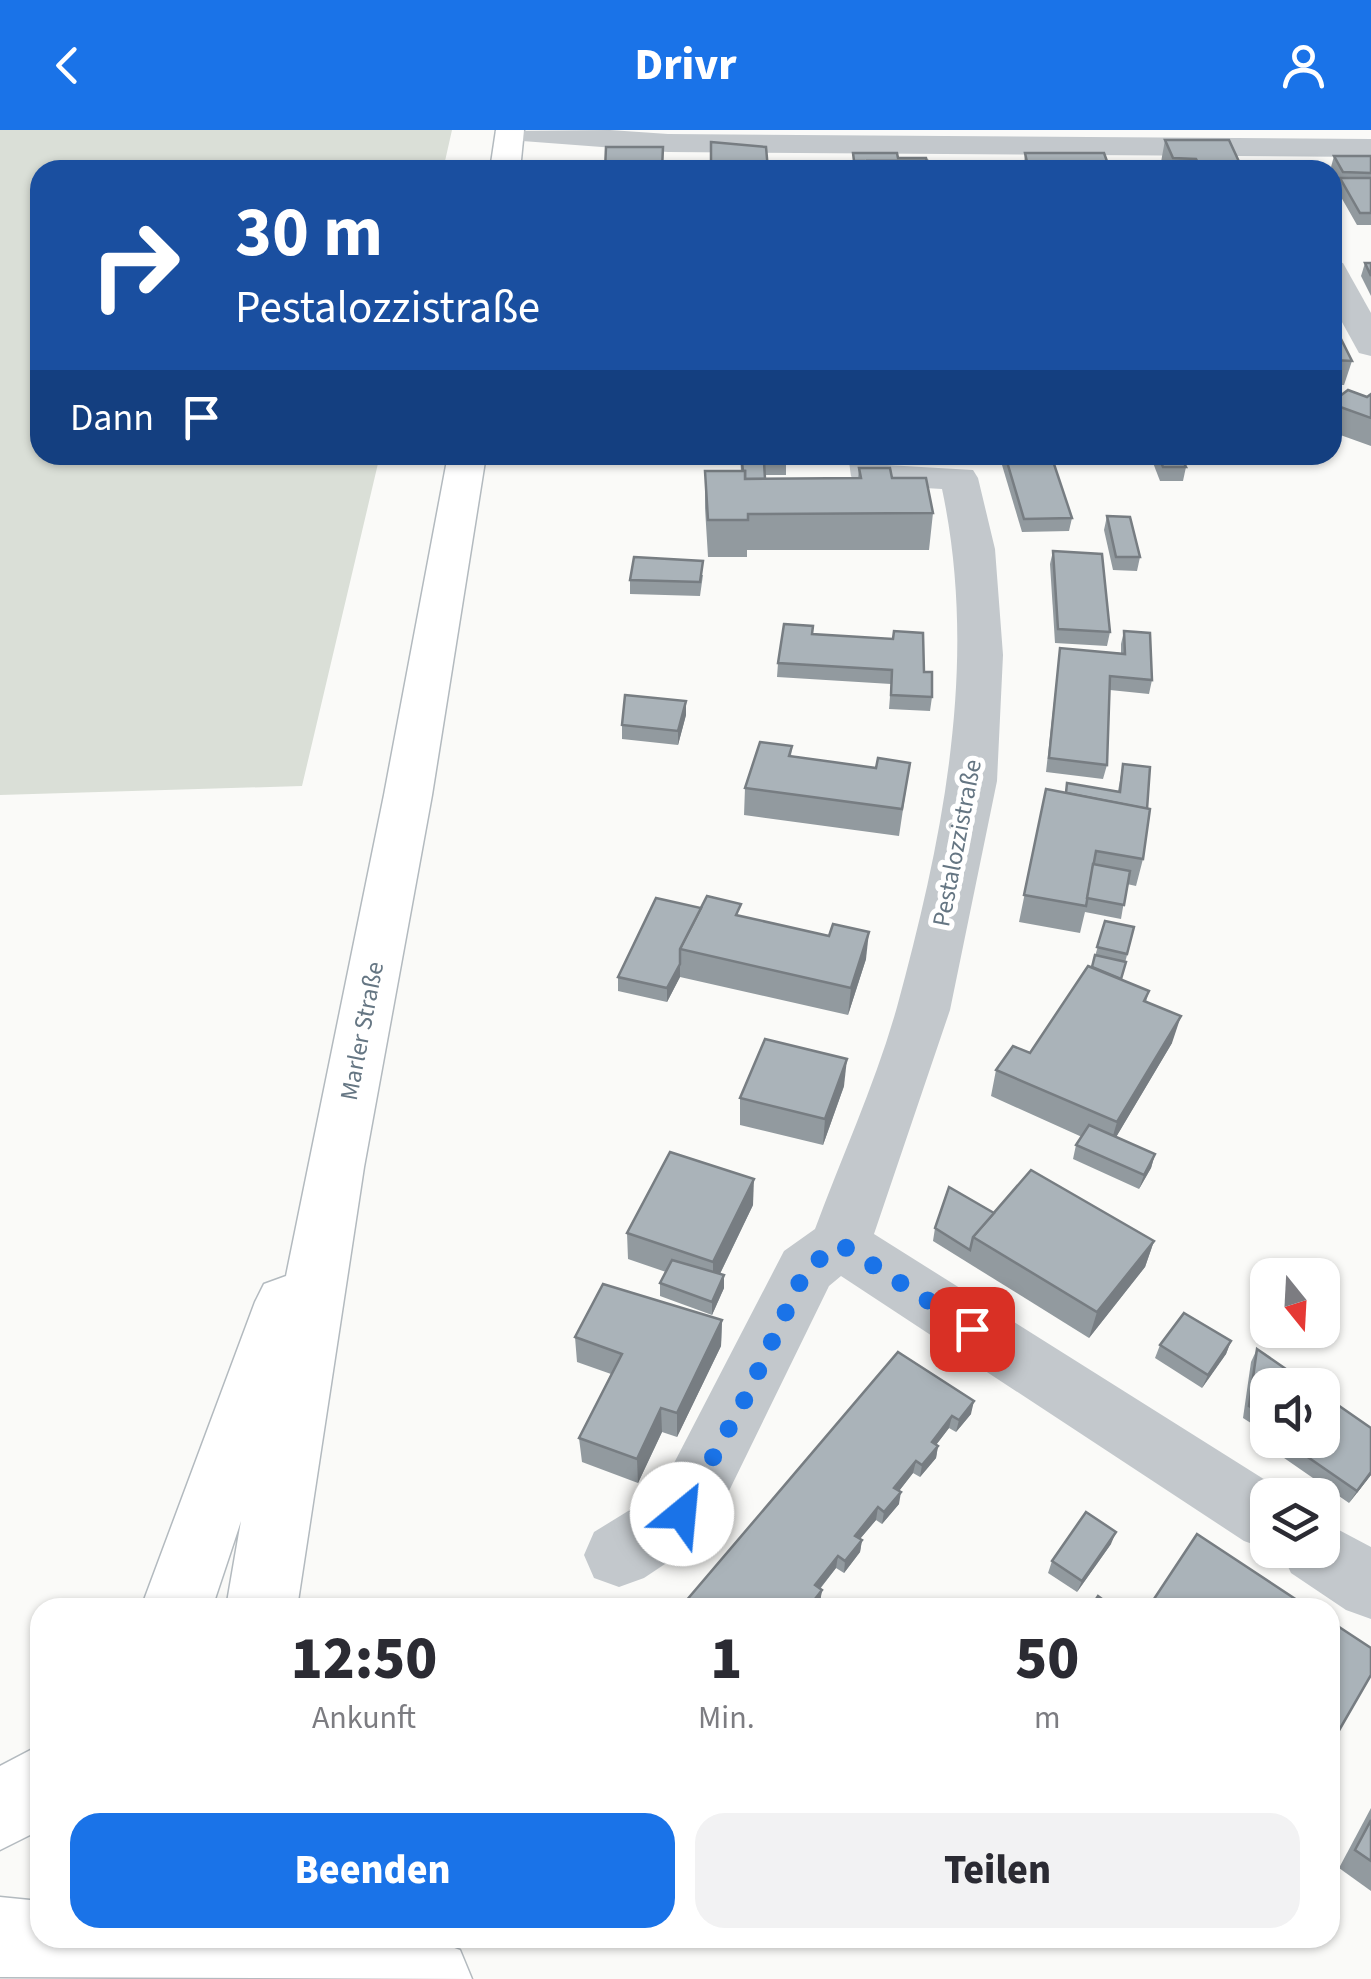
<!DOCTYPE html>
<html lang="de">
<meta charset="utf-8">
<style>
:root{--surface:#fff;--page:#f2f2f3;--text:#2b2b33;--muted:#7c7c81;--accent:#1a73e8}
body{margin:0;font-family:"Source Sans 3",sans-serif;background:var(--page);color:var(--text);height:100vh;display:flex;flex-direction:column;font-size:38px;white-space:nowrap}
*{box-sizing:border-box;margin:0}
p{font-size:32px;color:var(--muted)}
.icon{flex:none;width:55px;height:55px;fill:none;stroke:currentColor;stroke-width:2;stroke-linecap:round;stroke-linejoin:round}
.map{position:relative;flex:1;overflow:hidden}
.panel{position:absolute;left:30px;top:1468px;width:1310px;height:350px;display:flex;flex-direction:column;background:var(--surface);border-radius:30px;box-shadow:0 2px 8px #0004}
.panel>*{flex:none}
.hud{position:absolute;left:30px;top:30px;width:1312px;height:305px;border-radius:30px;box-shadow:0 2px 8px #0004;background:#1a4fa0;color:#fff;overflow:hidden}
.needle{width:65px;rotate:162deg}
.tools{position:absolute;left:1250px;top:1128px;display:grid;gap:20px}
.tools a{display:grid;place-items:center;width:90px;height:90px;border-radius:20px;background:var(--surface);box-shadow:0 2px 8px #0004;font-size:50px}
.pin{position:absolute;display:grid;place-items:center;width:85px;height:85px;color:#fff;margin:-42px;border-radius:20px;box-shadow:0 5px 15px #0006}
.me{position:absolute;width:110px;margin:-55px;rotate:28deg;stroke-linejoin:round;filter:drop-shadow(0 0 8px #0008)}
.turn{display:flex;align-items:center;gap:35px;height:210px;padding:0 40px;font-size:45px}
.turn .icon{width:130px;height:130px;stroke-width:2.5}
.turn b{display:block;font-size:70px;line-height:85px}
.then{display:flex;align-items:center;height:95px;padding:0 40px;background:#0003;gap:20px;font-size:38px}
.eta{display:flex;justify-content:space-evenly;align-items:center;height:170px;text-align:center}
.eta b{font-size:60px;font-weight:800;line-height:70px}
.button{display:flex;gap:20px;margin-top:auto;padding:20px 40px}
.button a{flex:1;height:115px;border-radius:30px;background:var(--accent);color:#fff;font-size:40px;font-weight:800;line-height:115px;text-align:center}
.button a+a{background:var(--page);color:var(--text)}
header{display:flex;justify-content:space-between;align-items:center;height:130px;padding:0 40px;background:var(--accent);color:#fff;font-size:45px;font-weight:800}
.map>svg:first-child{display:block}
.green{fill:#dadfd7}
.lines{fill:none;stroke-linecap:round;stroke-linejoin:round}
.secondary-casing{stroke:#b3babf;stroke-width:3}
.street{fill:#c3c8cc;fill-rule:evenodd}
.secondary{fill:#fff;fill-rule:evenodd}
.wall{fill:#929a9f}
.shaded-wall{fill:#777d82}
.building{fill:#aab3b9;stroke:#777d82;stroke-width:2.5}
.route{stroke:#1a73e8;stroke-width:18;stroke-dasharray:0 32.4}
.labels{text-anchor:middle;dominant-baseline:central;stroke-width:10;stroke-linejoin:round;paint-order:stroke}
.street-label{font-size:25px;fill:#657683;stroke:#fff}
</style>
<header><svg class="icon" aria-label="back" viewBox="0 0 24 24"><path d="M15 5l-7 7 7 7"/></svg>Drivr<svg class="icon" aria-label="person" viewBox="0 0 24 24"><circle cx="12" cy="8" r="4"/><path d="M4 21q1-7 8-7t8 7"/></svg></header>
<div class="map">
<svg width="1371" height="1849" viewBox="0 0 1371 1849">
<rect width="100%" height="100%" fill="#fafaf8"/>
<!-- green -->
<path class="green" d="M 0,0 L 452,0 L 443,40 L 40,40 L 40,325 L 380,325 L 302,656 L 0,665 Z"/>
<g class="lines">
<defs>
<g id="secondary">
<path d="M 496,0 L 524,0 L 520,40 L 490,40 Z"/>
<path d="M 448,325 L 486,325 L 432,665 L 364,1037 L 297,1478 L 226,1478 L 241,1391 L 212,1478 L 141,1478 L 255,1172 L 264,1154 L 286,1146 L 384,665 Z"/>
<path d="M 40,1615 L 40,1700 L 0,1720 L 0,1636 Z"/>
<path d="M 0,1767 L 40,1771 L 40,1808 L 426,1808 L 460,1820 L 472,1849 L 0,1847 Z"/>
</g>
</defs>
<!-- secondary casing -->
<use href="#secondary" class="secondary-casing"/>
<!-- street -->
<g class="street">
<path d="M 610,0 L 668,4 L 1371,9 L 1371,27 L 668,22 L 509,10 L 499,7 L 495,1 Z"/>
<path d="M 1332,130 L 1343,133 L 1371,183 L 1371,226 L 1359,223 L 1332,174 Z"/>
<path d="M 848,325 L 886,325 L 887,335 L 973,340 L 978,348 L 995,419 L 1003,525 L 997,651 L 950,880 L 874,1104 L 1289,1365 L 1268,1365 L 1269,1420 L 1244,1411 L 841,1146 L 829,1156 L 707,1406 L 644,1448 L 619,1457 L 594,1448 L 584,1425 L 594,1402 L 659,1362 L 784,1121 L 815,1099 C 842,1026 876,952 897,877 C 943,708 979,533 942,359 L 856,354 L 851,346 Z"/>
<path d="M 1322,1391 L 1371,1417 L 1371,1489 L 1346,1480 L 1291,1443 L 1280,1420 L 1322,1420 Z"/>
</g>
<!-- secondary -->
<use href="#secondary" class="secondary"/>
</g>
<!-- wall -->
<g class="wall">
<path d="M 1165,10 L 1241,36 L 1240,40 L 1164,40 L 1161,32 Z"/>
<path d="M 853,23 L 898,28 L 931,40 L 853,40 Z"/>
<path d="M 1025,23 L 1108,34 L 1107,40 L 1025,40 L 1024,35 Z"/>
<path d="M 1334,26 L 1371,26 L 1371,95 L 1357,95 L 1337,60 L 1339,53 L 1331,37 Z"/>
<path d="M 1365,133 L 1371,133 L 1371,166 L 1361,146 Z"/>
<path d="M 1332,207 L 1352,231 L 1344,255 L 1332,255 Z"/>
<path d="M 1371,264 L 1371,316 L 1332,302 L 1332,268 L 1335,270 L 1367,267 Z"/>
<path d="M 740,325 L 786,325 L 786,345 L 765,345 L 765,349 L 858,348 L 859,338 L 892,348 L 933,383 L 929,420 L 747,420 L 747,427 L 708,427 L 705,378 L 705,341 L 741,341 Z"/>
<path d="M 999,325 L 1051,325 L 1072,388 L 1069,401 L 1022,402 Z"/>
<path d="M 1150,325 L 1180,325 L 1186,337 L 1183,351 L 1160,351 Z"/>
<path d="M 1107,386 L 1140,427 L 1137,441 L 1113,440 L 1104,400 Z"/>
<path d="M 1053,421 L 1110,502 L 1107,516 L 1055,513 L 1050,434 Z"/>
<path d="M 703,445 L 700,466 L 630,464 L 630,450 Z"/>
<path d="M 1124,501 L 1152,550 L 1149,564 L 1110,560 L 1107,635 L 1103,649 L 1046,642 L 1060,518 L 1121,523 L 1121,514 Z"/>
<path d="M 813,504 L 924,542 L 932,567 L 930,581 L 889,579 L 891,554 L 777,547 L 778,533 Z"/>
<path d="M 686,585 L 678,615 L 622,609 L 622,595 Z"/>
<path d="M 792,616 L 791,626 L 876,638 L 910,633 L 899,706 L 744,685 L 745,658 Z"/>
<path d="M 1123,634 L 1143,729 L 1136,756 L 1127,754 L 1121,789 L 1085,782 L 1080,803 L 1019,792 L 1046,659 L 1065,663 L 1067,653 L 1118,661 Z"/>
<path d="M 740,786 L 866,829 L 848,885 L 680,847 L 667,872 L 618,861 L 618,847 Z"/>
<path d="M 1105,791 L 1134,797 L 1121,849 L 1149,861 L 1146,872 L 1172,913 L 1116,1007 L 1155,1024 L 1151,1038 L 1139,1059 L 1073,1029 L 1076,1015 L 1082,1007 L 991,966 L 996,940 L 1030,923 L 1092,837 Z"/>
<path d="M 844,956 L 823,1015 L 740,995 L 740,968 Z"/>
<path d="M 753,1075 L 720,1144 L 724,1158 L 712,1185 L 660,1166 L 660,1153 L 666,1142 L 628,1129 L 627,1103 Z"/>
<path d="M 994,1083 L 1154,1111 L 1145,1137 L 1089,1208 L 933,1111 L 935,1098 Z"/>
<path d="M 722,1190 L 721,1216 L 677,1307 L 662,1302 L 638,1353 L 582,1332 L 579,1308 L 611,1244 L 577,1232 L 575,1207 Z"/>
<path d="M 1231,1211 L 1226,1224 L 1202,1258 L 1155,1228 L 1160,1215 Z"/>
<path d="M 1257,1219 L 1268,1255 L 1268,1304 L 1243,1288 L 1251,1232 Z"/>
<path d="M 898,1222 L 971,1284 L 956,1302 L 949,1298 L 936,1315 L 938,1316 L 936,1328 L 920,1347 L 913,1343 L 899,1361 L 899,1374 L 882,1394 L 876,1390 L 860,1409 L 862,1410 L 860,1422 L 844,1443 L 836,1438 L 820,1459 L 822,1460 L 820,1472 L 816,1478 L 680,1478 Z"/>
<path d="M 1277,1310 L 1322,1310 L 1371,1345 L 1349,1373 L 1274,1321 L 1279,1311 Z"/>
<path d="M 1111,1414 L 1077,1462 L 1048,1443 L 1052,1431 Z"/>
<path d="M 1371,1678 L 1371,1761 L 1339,1738 Z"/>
</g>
<!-- shaded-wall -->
<g class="shaded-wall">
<path d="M 686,571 L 686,585 L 678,615 L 678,601 Z"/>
<path d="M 869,802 L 866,829 L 848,885 L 851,858 Z"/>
<path d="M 680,834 L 680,847 L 667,872 L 667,858 Z"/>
<path d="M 1181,886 L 1172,913 L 1109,1019 L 1117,992 Z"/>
<path d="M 847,929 L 844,956 L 823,1015 L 825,989 Z"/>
<path d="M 1155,1024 L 1151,1038 L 1139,1059 L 1144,1045 Z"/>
<path d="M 754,1049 L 753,1075 L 713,1158 L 713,1132 Z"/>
<path d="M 1154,1111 L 1145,1137 L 1089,1208 L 1097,1182 Z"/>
<path d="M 724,1145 L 724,1158 L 712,1185 L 712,1172 Z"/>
<path d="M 722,1190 L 721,1216 L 677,1307 L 677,1283 Z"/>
<path d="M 1231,1211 L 1226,1224 L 1202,1258 L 1208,1245 Z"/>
<path d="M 974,1271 L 971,1284 L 956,1302 L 959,1290 Z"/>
<path d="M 661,1278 L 662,1302 L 638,1353 L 637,1329 Z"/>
<path d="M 952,1286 L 949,1298 L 929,1324 L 932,1312 Z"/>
<path d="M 938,1316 L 936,1328 L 920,1347 L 922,1335 Z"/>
<path d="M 916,1331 L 913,1343 L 892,1370 L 894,1358 Z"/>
<path d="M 1371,1342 L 1371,1345 L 1349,1373 L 1357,1361 Z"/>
<path d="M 901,1362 L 899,1374 L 882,1394 L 884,1382 Z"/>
<path d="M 878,1377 L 876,1390 L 853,1417 L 855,1406 Z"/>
<path d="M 1116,1402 L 1111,1414 L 1077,1462 L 1082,1451 Z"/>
<path d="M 862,1410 L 860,1422 L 844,1443 L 845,1431 Z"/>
<path d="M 838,1426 L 836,1438 L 813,1467 L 815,1455 Z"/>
<path d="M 822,1460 L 820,1472 L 816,1478 L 808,1478 Z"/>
</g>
<!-- building -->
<g class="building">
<path d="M 1165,10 L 1229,10 L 1241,36 L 1200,36 L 1196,29 L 1173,28 Z"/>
<path d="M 711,12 L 766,17 L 768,40 L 711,40 Z"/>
<path d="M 606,17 L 663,17 L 662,40 L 605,40 Z"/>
<path d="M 853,23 L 897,23 L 898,28 L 926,28 L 927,31 L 867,31 L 866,40 L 864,31 L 854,31 Z"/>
<path d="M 1025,23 L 1104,23 L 1108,34 L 1095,34 L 1097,40 L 1082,40 L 1080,33 L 1027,32 Z"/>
<path d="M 1334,26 L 1371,26 L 1371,43 L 1343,42 Z"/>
<path d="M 867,31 L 928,31 L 931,40 L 868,40 Z"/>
<path d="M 689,35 L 703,35 L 704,40 L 689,40 Z"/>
<path d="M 1340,48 L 1371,48 L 1371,83 L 1360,83 Z"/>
<path d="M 1365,133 L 1371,133 L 1371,146 Z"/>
<path d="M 1332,207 L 1340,207 L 1352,231 L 1332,230 Z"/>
<path d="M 1348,260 L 1367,267 L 1371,264 L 1371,288 L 1332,274 L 1332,272 Z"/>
<path d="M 741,325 L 786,325 L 786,332 L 764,332 L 765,349 L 745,349 L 745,341 L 743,341 Z"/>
<path d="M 1005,325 L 1051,325 L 1072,388 L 1024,389 Z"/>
<path d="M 1158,325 L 1180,325 L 1186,337 L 1163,337 Z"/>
<path d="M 859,338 L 890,338 L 892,348 L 926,348 L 933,383 L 748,384 L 748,390 L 708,390 L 705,341 L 745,341 L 745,349 L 861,348 Z"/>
<path d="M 1107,386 L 1130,387 L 1140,427 L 1116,427 Z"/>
<path d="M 1053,421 L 1102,424 L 1110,502 L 1058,499 Z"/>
<path d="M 634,427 L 703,431 L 700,452 L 630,450 Z"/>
<path d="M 784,494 L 813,496 L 812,504 L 893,509 L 894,501 L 923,503 L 924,542 L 932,542 L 932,567 L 891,565 L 892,540 L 778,533 Z"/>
<path d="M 1124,501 L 1150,503 L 1152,550 L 1110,546 L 1107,635 L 1049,628 L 1060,518 L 1125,524 Z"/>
<path d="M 625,565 L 686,571 L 678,601 L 622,595 Z"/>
<path d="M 760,612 L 792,616 L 789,626 L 833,632 L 876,638 L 878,628 L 910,633 L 902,679 L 745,658 Z"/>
<path d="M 1123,634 L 1150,637 L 1147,679 L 1066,663 L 1067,653 L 1120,662 Z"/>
<path d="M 1046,659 L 1150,679 L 1143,729 L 1096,721 L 1086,776 L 1024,765 Z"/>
<path d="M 1093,734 L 1130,741 L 1124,775 L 1087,768 Z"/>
<path d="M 707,766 L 741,774 L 736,785 L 829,806 L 833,794 L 869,802 L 851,858 L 680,819 Z"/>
<path d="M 656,768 L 701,778 L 680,819 L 680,834 L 667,858 L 618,847 Z"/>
<path d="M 1105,791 L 1134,797 L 1127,824 L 1097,817 Z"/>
<path d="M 1095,825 L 1126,832 L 1121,849 L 1092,837 Z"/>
<path d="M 1088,836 L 1149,861 L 1144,871 L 1181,886 L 1117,992 L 996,940 L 1013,916 L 1030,923 Z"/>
<path d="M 765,909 L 847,929 L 825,989 L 740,968 Z"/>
<path d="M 1089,995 L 1155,1024 L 1144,1045 L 1076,1015 Z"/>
<path d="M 670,1022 L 754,1049 L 713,1132 L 627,1103 Z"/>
<path d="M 1031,1040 L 1154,1111 L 1097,1182 L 973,1107 Z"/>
<path d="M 949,1057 L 994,1083 L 973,1107 L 970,1120 L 935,1098 Z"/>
<path d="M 672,1130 L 724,1145 L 712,1172 L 660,1153 Z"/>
<path d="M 603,1154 L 722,1190 L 677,1283 L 661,1278 L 637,1329 L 579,1308 L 622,1224 L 575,1207 Z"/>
<path d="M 1184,1183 L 1231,1211 L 1208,1245 L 1160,1215 Z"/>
<path d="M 1257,1219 L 1309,1255 L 1268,1255 L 1268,1287 L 1249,1276 Z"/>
<path d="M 898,1222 L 974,1271 L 959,1290 L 952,1286 L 932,1312 L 938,1316 L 922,1335 L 916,1331 L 894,1358 L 901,1362 L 884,1382 L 878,1377 L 855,1406 L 862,1410 L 845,1431 L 838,1426 L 815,1455 L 822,1460 L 808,1478 L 680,1478 Z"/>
<path d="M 1322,1264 L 1371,1298 L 1371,1342 L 1357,1361 L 1283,1310 L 1322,1310 Z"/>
<path d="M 1086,1382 L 1116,1402 L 1082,1451 L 1052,1431 Z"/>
<path d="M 1197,1404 L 1309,1478 L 1148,1478 Z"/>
<path d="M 1098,1466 L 1114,1478 L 1090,1478 Z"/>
<path d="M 1330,1491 L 1371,1518 L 1371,1545 L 1330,1616 Z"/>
<path d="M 1371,1690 L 1371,1731 L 1355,1720 Z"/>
</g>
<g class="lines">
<!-- route -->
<path class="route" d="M 682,1384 L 746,1267 L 806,1139 L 840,1114 L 972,1199"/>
</g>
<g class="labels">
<!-- street labels -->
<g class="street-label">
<text transform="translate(957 713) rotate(-79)">Pestalozzistraße</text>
<text transform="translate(362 901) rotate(-79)">Marler Straße</text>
</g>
</g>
</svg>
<div class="tools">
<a><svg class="needle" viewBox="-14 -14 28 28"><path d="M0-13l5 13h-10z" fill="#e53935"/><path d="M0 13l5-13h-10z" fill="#7c7c81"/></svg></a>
<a><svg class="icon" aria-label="sound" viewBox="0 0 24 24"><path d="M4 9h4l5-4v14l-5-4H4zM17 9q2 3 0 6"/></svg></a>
<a><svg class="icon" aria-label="layers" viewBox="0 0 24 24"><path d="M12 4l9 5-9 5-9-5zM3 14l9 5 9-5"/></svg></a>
</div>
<div class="pin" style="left:972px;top:1199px;background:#d93025"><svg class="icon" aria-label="arrive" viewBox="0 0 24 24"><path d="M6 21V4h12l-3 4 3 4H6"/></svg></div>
<svg class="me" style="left:682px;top:1384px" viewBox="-20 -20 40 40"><circle r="19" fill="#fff"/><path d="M0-13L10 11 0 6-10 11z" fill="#1a73e8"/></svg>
<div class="hud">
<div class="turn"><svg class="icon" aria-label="right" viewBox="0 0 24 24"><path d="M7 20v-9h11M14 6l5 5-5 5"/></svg><div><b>30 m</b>Pestalozzistraße</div></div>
<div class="then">Dann<svg class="icon" aria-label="arrive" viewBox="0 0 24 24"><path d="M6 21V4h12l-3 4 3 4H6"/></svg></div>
</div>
<section class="panel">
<div class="eta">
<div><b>12:50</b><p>Ankunft</p></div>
<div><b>1</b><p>Min.</p></div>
<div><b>50</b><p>m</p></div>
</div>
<div class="button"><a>Beenden</a><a>Teilen</a></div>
</section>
</div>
